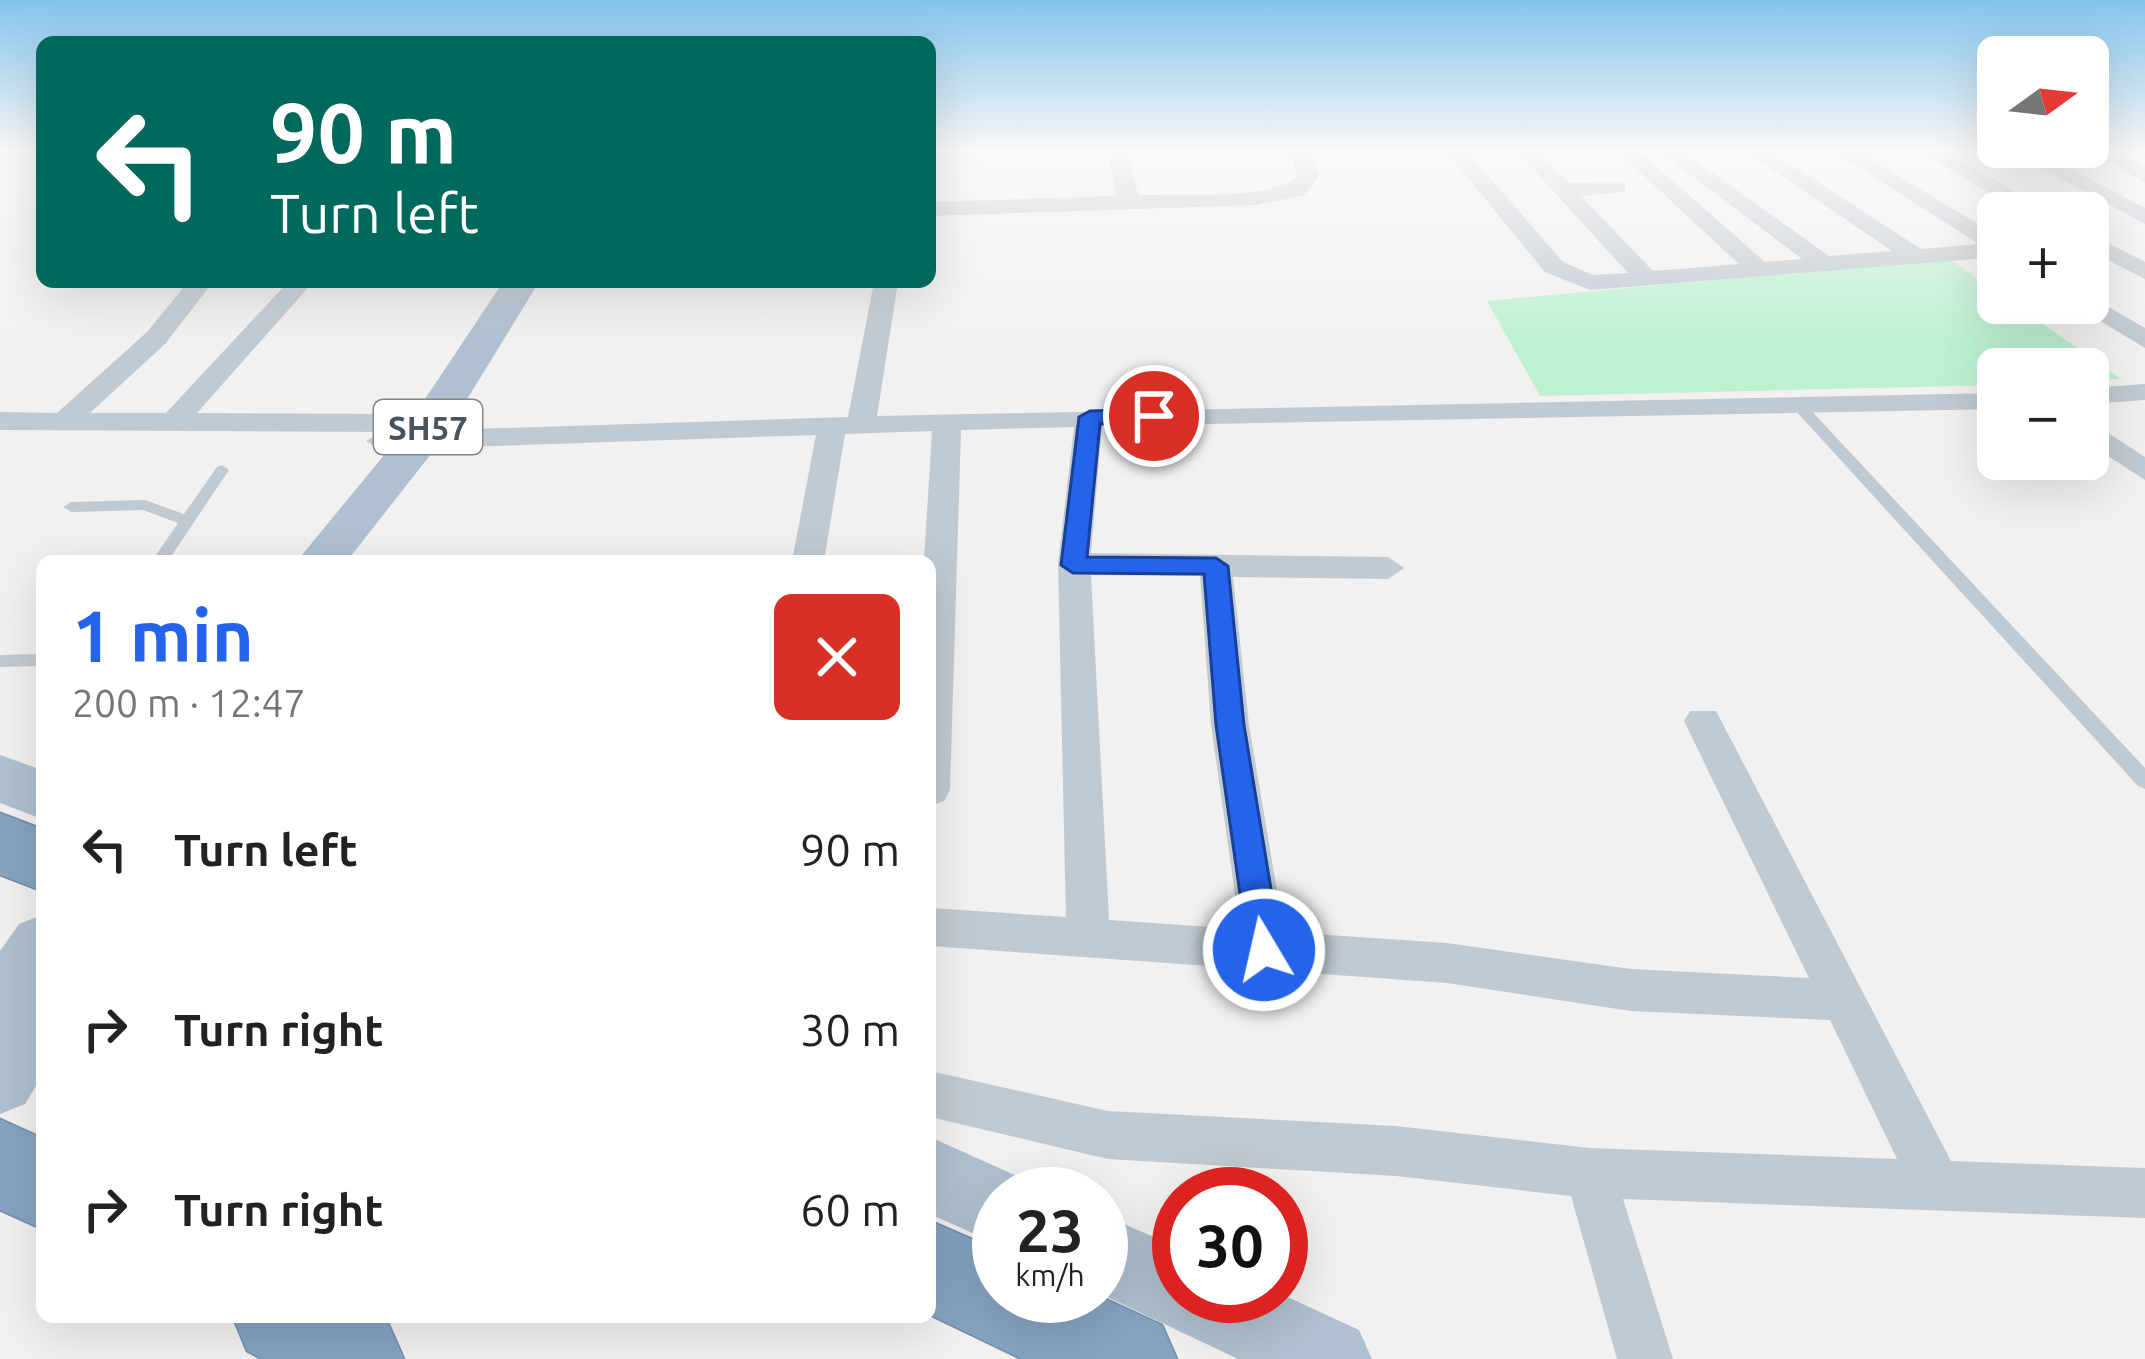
<!DOCTYPE html>
<meta charset="utf-8">
<style>
:root{--surface:#fff;--page:#f6f6f6;--text:#222;--muted:#767676;--accent:#2563eb}
body{margin:0;font-family:Ubuntu,sans-serif;background:var(--page);color:var(--text);height:100vh;display:flex;flex-direction:column;font-size:45px;white-space:nowrap}
*{box-sizing:border-box;margin:0}
p{font-size:39px;color:var(--muted)}
.icon{flex:none;width:66px;height:66px;fill:none;stroke:currentColor;stroke-width:2;stroke-linecap:round;stroke-linejoin:round}
.map{position:relative;flex:1;overflow:hidden}
.details{position:absolute;left:36px;top:555px;width:900px;height:768px;display:flex;flex-direction:column;background:var(--surface);border-radius:18px;box-shadow:0 12px 48px #0002}
.details>*{flex:none}
.top-card{position:absolute;left:36px;top:36px;width:900px;height:252px;border-radius:18px;box-shadow:0 12px 48px #0002;background:#00695c;color:#fff;overflow:hidden}
.needle{width:78px;rotate:75deg}
.buttons{position:absolute;left:1977px;top:36px;display:grid;gap:24px}
.buttons a{display:grid;place-items:center;width:132px;height:132px;border-radius:18px;background:var(--surface);box-shadow:0 12px 48px #0002;font-size:60px}
.speed{position:absolute;left:972px;top:1167px;display:flex;gap:24px;font-size:60px;font-weight:700;text-align:center}
.speed>*{display:grid;place-content:center;width:156px;height:156px;border-radius:50%;background:var(--surface);box-shadow:0 12px 48px #0002;line-height:1}
.speed small{font-size:30px;font-weight:400}
.speed .limit{border:18px solid #d22;background:#fff;color:#111}
.pin{position:absolute;display:grid;place-items:center;width:102px;height:102px;color:#fff;margin:-51px;border:6px solid #fff;border-radius:50%;box-shadow:0 3px 12px #0007}
.me{position:absolute;width:132px;margin:-66px;rotate:351deg;stroke-linejoin:round;filter:drop-shadow(0 0 9px #0008)}
.turn{display:flex;align-items:center;gap:42px;height:252px;padding:0 36px;font-size:54px}
.turn .icon{width:156px;height:156px;stroke-width:2.5}
.turn b{display:block;font-size:84px;line-height:102px}
.round{display:grid;place-items:center;flex:none;width:126px;height:126px;border-radius:18px;background:var(--page)}
.head{display:flex;align-items:center;justify-content:space-between;height:204px;padding:0 36px}
h1{font-size:72px;font-weight:700;line-height:90px;color:var(--accent)}
ul{padding:0;list-style:none}
li{display:flex;align-items:center;gap:36px;height:180px;padding:0 36px}
li div{flex:1}
li b{display:block;font-size:45px}
li em{font-style:normal}
.map>svg:first-child{display:block}
.green{fill:#bdf1d1}
.lines{fill:none;stroke-linecap:round;stroke-linejoin:round}
.motorway-casing{stroke:#718eac;stroke-width:3}
.service{fill:#c0cad2;fill-rule:evenodd}
.minor{fill:#c0cad2;fill-rule:evenodd}
.primary{fill:#afc0d0;fill-rule:evenodd}
.motorway{fill:#86a3c0;fill-rule:evenodd}
.route{fill:#2563eb;stroke:#184099;stroke-width:3}
.labels{text-anchor:middle;dominant-baseline:central;stroke-width:9;stroke-linejoin:round;paint-order:stroke}
.shield{fill:#fff;stroke:#7e878e;stroke-width:3}
.shield-label{font-size:33px;font-weight:bold;fill:#47535e}
</style>
<div class="map">
<svg width="2145" height="1359" viewBox="0 0 2145 1359">
<rect width="100%" height="100%" fill="#f3f0f0"/>
<!-- green -->
<path class="green" d="M 1948,258 L 1998,293 L 1998,303 L 2013,303 L 2121,379 L 2088,380 L 2088,369 L 1998,369 L 1998,385 L 1540,396 L 1487,301 Z"/>
<g class="lines">
<defs>
<g id="motorway">
<path d="M 0,813 L 42,829 L 42,891 L 0,875 Z"/>
<path d="M 0,1119 L 42,1138 L 42,1229 L 0,1210 Z"/>
<path d="M 930,1221 L 999,1251 L 999,1296 L 1099,1296 L 1162,1325 L 1177,1359 L 1022,1359 L 930,1315 Z"/>
<path d="M 233,1317 L 376,1317 L 389,1325 L 404,1359 L 262,1359 L 247,1351 Z"/>
</g>
</defs>
<!-- motorway casing -->
<use href="#motorway" class="motorway-casing"/>
<!-- service -->
<g class="service">
<path d="M 1800,403 L 1805,404 L 2145,768 L 2145,789 L 2138,786 L 1795,410 L 1795,404 Z"/>
<path d="M 222,465 L 229,470 L 168,561 L 152,561 L 178,523 L 143,510 L 71,512 L 63,507 L 71,502 L 145,500 L 184,514 L 217,467 Z"/>
<path d="M 42,654 L 42,666 L 0,667 L 0,655 Z"/>
</g>
<!-- minor -->
<g class="minor">
<path d="M 0,151 L 20,151 L 0,162 Z"/>
<path d="M 1108,151 L 1128,151 L 1138,195 C 1175,194 1273,201 1297,176 L 1291,151 L 1311,151 L 1319,177 L 1304,195 L 1257,205 L 930,216 L 930,202 L 1116,196 Z"/>
<path d="M 1446,151 L 1467,151 L 1563,262 L 1593,275 L 1628,273 L 1517,151 L 1538,151 L 1569,183 L 1625,182 L 1625,192 L 1581,196 L 1653,271 L 1739,264 L 1617,151 L 1639,151 L 1765,262 L 1802,259 L 1659,151 L 1682,151 L 1829,256 L 1892,251 L 1745,151 L 1769,151 L 1921,249 L 1979,244 L 1833,151 L 1857,151 L 1998,236 L 1998,257 L 1590,290 L 1545,272 Z"/>
<path d="M 1920,151 L 1945,151 L 2051,213 L 2024,213 Z"/>
<path d="M 2010,151 L 2036,151 L 2145,208 L 2145,224 Z"/>
<path d="M 2089,151 L 2114,151 L 2145,167 L 2145,182 Z"/>
<path d="M 2088,233 L 2145,262 L 2145,279 L 2088,250 Z"/>
<path d="M 188,282 L 213,282 L 165,344 L 90,413 L 166,413 L 288,282 L 313,282 L 197,413 L 393,414 L 407,423 L 393,432 L 0,430 L 0,412 L 57,413 L 147,332 Z"/>
<path d="M 874,282 L 898,282 L 877,416 L 1998,393 L 1998,409 L 1102,426 L 1091,553 L 1388,557 L 1404,568 L 1388,579 L 1233,577 L 1249,725 L 1284,932 L 1447,943 L 1631,969 L 1809,978 L 1684,721 L 1690,711 L 1716,711 L 1951,1161 L 2145,1168 L 2145,1218 L 1623,1199 L 1673,1359 L 1617,1359 L 1571,1196 L 1396,1176 L 1108,1159 L 930,1117 L 930,1071 L 1108,1111 L 1396,1126 L 1590,1148 L 1897,1159 L 1830,1020 L 1631,1011 L 1447,983 L 930,946 L 930,908 L 1066,917 L 1058,564 L 1074,427 L 961,430 L 950,790 L 944,801 L 930,806 L 930,561 L 924,561 L 932,431 L 845,434 L 824,561 L 792,561 L 816,435 L 381,450 L 366,441 L 381,432 L 848,417 ZM 1091,575 L 1200,576 L 1211,725 L 1240,929 L 1109,920 Z"/>
<path d="M 2088,295 L 2145,328 L 2145,348 L 2079,308 L 2075,303 L 2088,303 Z"/>
<path d="M 2145,384 L 2145,400 L 2088,404 L 2088,388 Z"/>
<path d="M 2088,420 L 2145,457 L 2145,480 L 2088,443 Z"/>
</g>
<!-- primary -->
<g class="primary">
<path d="M 503,282 L 539,282 L 442,440 L 347,561 L 297,561 L 403,432 Z"/>
<path d="M 0,755 L 42,770 L 42,819 L 0,803 Z"/>
<path d="M 42,915 L 42,1076 L 25,1104 L 0,1114 L 0,951 L 19,924 Z"/>
<path d="M 930,1137 L 1026,1180 L 1032,1194 L 999,1194 L 999,1245 L 930,1214 Z"/>
<path d="M 1101,1214 L 1179,1248 L 1179,1296 L 1281,1294 L 1359,1330 L 1372,1359 L 1238,1359 L 1101,1294 Z"/>
</g>
<!-- motorway -->
<use href="#motorway" class="motorway"/>
</g>
<!-- sky -->
<linearGradient id="sky" x2="0" y2="1"><stop stop-color="#82c4eb"/><stop offset="0.44" stop-color="#faf8f8"/><stop offset="1" stop-color="#faf8f8" stop-opacity="0"/></linearGradient>
<rect width="2145" height="341" fill="url(#sky)"/>
<!-- route -->
<path class="route" d="M 1154,409 L 1162,411 L 1162,420 L 1100,424 L 1087,557 L 1216,558 L 1228,566 L 1244,725 L 1281,950 L 1276,961 L 1264,965 L 1253,961 L 1248,950 L 1216,725 L 1204,574 L 1073,573 L 1061,565 L 1079,417 L 1090,411 Z"/>
<g class="labels">
<!-- shield labels -->
<rect class="shield" x="374" y="400" width="108" height="54" rx="9"/>
<g class="shield-label">
<text x="428" y="427">SH57</text>
</g>
</g>
</svg>
<div class="buttons">
<a><svg class="needle" viewBox="-14 -14 28 28"><path d="M0-13l5 13h-10z" fill="#e53935"/><path d="M0 13l5-13h-10z" fill="#767676"/></svg></a>
<a>+</a>
<a>−</a>
</div>
<div class="speed"><div>23<small>km/h</small></div><div class="limit">30</div></div>
<div class="pin" style="left:1154px;top:416px;background:#d93025"><svg class="icon" aria-label="arrive" viewBox="0 0 24 24"><path d="M6 21V4h12l-3 4 3 4H6"/></svg></div>
<svg class="me" style="left:1264px;top:950px" viewBox="-20 -20 40 40"><circle r="17" fill="#2563eb" stroke="#fff" stroke-width="3"/><path d="M0-11L8 9 0 5-8 9z" fill="#fff"/></svg>
<div class="top-card">
<div class="turn"><svg class="icon" aria-label="left" viewBox="0 0 24 24"><path d="M17 20v-9H6M10 6l-5 5 5 5"/></svg><div><b>90 m</b>Turn left</div></div>
</div>
<section class="details">
<div class="head"><div><h1>1 min</h1><p>200 m · 12:47</p></div><a class="round" style="background:#d93025;color:#fff"><svg class="icon" aria-label="close" viewBox="0 0 24 24"><path d="M6 6l12 12M18 6L6 18"/></svg></a></div>
<ul>
<li><svg class="icon" aria-label="left" viewBox="0 0 24 24"><path d="M17 20v-9H6M10 6l-5 5 5 5"/></svg><div><b>Turn left</b></div><em>90 m</em></li>
<li><svg class="icon" aria-label="right" viewBox="0 0 24 24"><path d="M7 20v-9h11M14 6l5 5-5 5"/></svg><div><b>Turn right</b></div><em>30 m</em></li>
<li><svg class="icon" aria-label="right" viewBox="0 0 24 24"><path d="M7 20v-9h11M14 6l5 5-5 5"/></svg><div><b>Turn right</b></div><em>60 m</em></li>
</ul>
</section>
</div>
